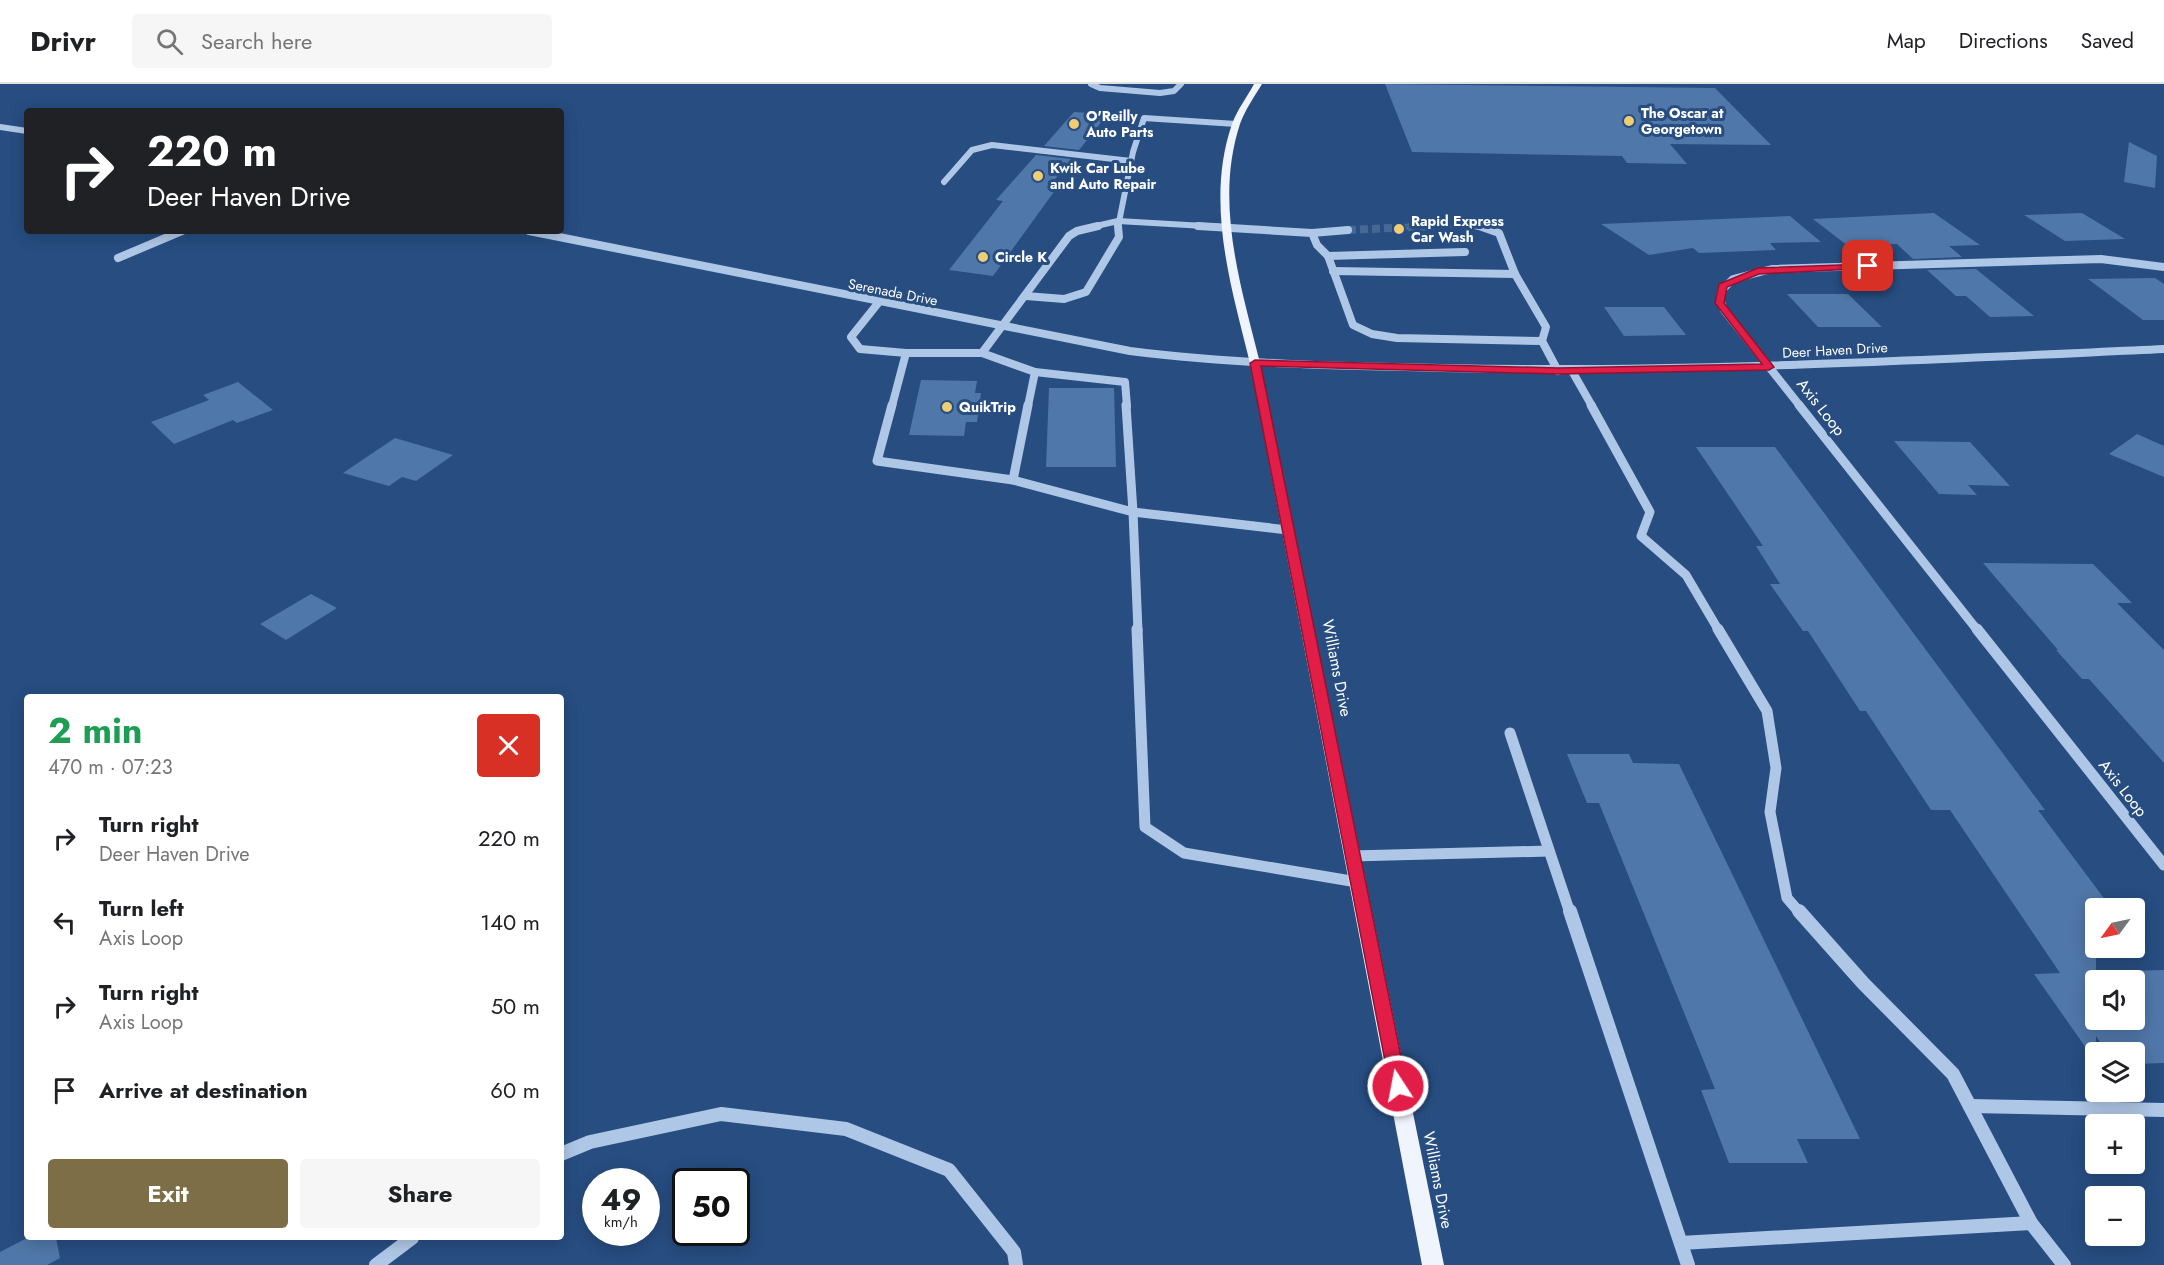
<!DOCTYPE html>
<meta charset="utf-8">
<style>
:root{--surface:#fff;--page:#f6f6f6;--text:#202124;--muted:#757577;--line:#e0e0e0;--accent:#7d6e48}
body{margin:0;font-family:Jost,sans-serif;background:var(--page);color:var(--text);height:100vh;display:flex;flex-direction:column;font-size:22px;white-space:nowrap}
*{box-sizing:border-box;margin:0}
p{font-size:20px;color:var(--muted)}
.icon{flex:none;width:33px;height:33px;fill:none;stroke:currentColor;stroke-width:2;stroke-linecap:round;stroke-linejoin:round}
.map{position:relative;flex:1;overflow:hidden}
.details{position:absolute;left:24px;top:610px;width:540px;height:546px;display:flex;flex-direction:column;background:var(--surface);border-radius:6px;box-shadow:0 3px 15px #0003}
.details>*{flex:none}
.banner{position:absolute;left:24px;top:24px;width:540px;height:126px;border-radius:6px;box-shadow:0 3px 15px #0003;background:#202124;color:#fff;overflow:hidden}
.needle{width:39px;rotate:237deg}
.buttons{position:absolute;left:2085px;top:814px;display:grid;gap:12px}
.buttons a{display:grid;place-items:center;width:60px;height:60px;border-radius:6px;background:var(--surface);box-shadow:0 3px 15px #0003;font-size:30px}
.speed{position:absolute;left:582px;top:1084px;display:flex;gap:12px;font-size:30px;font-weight:700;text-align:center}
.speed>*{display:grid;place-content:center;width:78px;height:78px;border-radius:50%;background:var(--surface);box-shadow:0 3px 15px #0003;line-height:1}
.speed small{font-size:15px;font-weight:400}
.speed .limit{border:3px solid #111;border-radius:9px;background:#fff;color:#111}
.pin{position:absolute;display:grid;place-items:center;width:51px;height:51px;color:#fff;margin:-26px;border-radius:12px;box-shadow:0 3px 9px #0006}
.me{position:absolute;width:66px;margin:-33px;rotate:349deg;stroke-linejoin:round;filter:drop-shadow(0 0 4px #0008)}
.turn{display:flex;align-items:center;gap:21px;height:126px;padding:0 24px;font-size:27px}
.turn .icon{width:78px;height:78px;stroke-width:2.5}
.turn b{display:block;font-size:42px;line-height:51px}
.round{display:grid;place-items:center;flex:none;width:63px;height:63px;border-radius:6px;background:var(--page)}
.overview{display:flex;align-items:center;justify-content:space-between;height:102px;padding:0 24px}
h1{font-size:36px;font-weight:700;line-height:45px;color:#1e9e55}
.cta{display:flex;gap:12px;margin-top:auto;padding:12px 24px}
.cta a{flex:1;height:69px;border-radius:6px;background:var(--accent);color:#fff;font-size:24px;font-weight:700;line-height:69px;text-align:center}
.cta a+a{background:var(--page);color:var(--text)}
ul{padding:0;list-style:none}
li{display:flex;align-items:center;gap:18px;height:84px;padding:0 24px}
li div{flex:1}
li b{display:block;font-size:22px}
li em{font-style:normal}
header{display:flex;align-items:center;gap:36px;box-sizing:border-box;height:84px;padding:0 30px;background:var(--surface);border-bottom:2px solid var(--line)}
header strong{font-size:28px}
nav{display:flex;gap:33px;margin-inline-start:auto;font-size:21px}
.search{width:420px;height:54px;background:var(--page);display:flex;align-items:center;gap:15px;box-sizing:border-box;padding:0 21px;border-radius:6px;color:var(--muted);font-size:22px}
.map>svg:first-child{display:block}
.building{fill:#5077a9;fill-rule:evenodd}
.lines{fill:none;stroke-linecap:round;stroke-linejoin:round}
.minor-tunnel-far1{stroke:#476894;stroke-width:6;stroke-dasharray:6 3;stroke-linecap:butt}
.minor-tunnel{stroke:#476894;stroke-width:8;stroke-dasharray:8 4;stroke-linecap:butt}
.minor-far4{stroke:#afc7e6;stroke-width:6}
.minor-far3{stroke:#afc7e6;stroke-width:8}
.minor-far2{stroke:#afc7e6;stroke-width:9}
.minor-far1{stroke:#afc7e6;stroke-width:11}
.minor{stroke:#afc7e6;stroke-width:14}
.major{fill:#f0f5fd;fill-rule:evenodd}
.route{fill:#e11d48;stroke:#92132f;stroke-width:1.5}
.poi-dot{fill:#eecd75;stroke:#274d81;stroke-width:2}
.labels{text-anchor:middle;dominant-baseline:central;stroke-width:6;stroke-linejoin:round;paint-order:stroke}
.far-poi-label{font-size:14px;font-weight:bold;fill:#fff;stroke:#274d81;text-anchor:start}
.far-street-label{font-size:14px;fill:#fff;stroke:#274d81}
.street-label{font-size:16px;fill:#fff;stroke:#274d81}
</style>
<header>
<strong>Drivr</strong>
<div class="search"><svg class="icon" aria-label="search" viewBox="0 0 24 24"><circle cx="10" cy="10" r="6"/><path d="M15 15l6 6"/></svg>Search here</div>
<nav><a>Map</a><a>Directions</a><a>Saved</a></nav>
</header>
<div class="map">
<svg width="2164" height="1181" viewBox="0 0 2164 1181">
<rect width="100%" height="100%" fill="#274d81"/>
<!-- building -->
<g class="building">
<path d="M 1385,0 L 1715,4 L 1771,61 L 1670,60 L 1687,80 L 1627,79 L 1622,72 L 1412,68 Z"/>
<path d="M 1074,28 L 1108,30 L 1079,66 L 1044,62 Z"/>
<path d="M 2129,58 L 2157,72 L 2155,104 L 2124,98 Z"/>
<path d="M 1036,71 L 1071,75 L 1048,104 L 1056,105 L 993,192 L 949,186 L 1003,117 L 996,116 Z"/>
<path d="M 1934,129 L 1980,161 L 1949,162 L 1962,173 L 1913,175 L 1897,160 L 1848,162 L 1813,135 Z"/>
<path d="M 2082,129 L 2125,155 L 2065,157 L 2024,131 Z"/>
<path d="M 1790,132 L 1821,158 L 1770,159 L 1776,166 L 1699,169 L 1693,164 L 1649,171 L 1601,140 Z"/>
<path d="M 1976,185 L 2034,232 L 1990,233 L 1966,212 L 1956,212 L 1927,186 Z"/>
<path d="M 2155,194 L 2164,200 L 2164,236 L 2143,236 L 2088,195 Z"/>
<path d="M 1787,210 L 1848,210 L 1882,243 L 1818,243 Z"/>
<path d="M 1604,223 L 1664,223 L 1686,251 L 1624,252 Z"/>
<path d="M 921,296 L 977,297 L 975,309 L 981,309 L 977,338 L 966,338 L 964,352 L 909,351 Z"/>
<path d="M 238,298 L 273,326 L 237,339 L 233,336 L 174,360 L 151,338 L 209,316 L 203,311 Z"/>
<path d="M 1049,304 L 1114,304 L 1116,383 L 1046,383 Z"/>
<path d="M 2137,350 L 2164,362 L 2164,393 L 2109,370 Z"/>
<path d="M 395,354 L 453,371 L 416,397 L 402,393 L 389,402 L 343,389 Z"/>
<path d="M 1894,357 L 1970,358 L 2010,402 L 1968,401 L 1977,411 L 1939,410 Z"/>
<path d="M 1696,363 L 1775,363 L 2045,726 L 2038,726 L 2112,825 L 2096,825 L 2096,888 L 2164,886 L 2164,979 L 2134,980 L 2134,969 L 2107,969 L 2096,952 L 2096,978 L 2034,890 L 2060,889 L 1950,726 L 1931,726 L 1866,627 L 1860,627 L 1808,547 L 1803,547 L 1770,500 L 1780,500 L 1756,462 L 1763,462 ZM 2096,897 L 2134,897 L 2134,936 L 2096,936 Z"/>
<path d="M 1983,479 L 2093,480 L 2132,519 L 2117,519 L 2164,566 L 2164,679 L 2089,595 L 2082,595 L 2056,566 L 2058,566 Z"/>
<path d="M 311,510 L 337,524 L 286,556 L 260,540 Z"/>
<path d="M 1567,670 L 1629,670 L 1633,679 L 1679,680 L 1860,1055 L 1797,1055 L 1808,1079 L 1729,1079 L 1701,1006 L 1715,1005 L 1599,719 L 1587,719 Z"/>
<path d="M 27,1154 L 56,1154 L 60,1174 L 47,1181 L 0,1181 L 0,1168 Z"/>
</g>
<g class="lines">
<!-- minor-tunnel-far1 -->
<path class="minor-tunnel-far1" d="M 1402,143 L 1454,141"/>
<!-- minor-tunnel -->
<path class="minor-tunnel" d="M 1348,146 L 1434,142"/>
<!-- minor-far4 -->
<g class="minor-far4">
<path d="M 1091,0 L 1100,4 L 1160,9 L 1174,7 L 1181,0"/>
<path d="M 0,43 L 27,47"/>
<path d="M 944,98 L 972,66 L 992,61 L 1131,77"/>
<path d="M 1454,141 L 1485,143"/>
<path d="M 1092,143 L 1118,137 L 1222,143"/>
<path d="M 1118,143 L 1133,68 L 1144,34 L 1236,40"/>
</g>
<!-- minor-far3 -->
<g class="minor-far3">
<path d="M 1198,142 L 1312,149 L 1317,161 L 1328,172 L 1353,241 L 1372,250 L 1397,254 L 1542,257"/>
<path d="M 1479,142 L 1499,149 L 1515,190 L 1546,243 L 1542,257 L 1558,287"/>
<path d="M 529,147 L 1130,267 C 1234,280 1337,282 1441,284 C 1683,289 1923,276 2164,265"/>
<path d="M 1312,149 L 1348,146"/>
<path d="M 1328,172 L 1465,168"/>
<path d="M 118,174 L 182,147"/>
<path d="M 1333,187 L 1515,190"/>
<path d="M 1026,212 L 1064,215 L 1086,208 L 1119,153 L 1118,142"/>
<path d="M 879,218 L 851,253 L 860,265 L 906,269 L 892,322"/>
<path d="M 906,269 L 982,269"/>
<path d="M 1572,287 L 1592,322"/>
<path d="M 1035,288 L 1125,298 L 1127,322"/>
<path d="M 1028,322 L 1035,288 L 982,269 L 1069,152 L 1077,147 L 1098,142"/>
<path d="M 1800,322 L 1724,226 L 1720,216 L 1721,207 L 1733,195 L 1772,185 L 2101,175 L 2164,183"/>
</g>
<!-- minor-far2 -->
<g class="minor-far2">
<path d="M 892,321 L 877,377 L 1013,396"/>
<path d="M 1028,321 L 1013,396 L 1133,428 L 1138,547"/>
<path d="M 1126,321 L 1133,428 L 1288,446"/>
<path d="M 1591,321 L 1650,428 L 1641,452 L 1686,491 L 1719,547"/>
<path d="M 1799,321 L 1978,547"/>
</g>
<!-- minor-far1 -->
<g class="minor-far1">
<path d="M 1137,545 L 1145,743 L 1184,769 L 1357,798"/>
<path d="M 1718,545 L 1767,627 L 1776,684 L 1770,728 L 1787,814 L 1800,829"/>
<path d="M 1977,545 L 2164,781"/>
<path d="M 1510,649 L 1570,829"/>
<path d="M 1352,772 L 1549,767"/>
</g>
<!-- minor -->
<g class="minor">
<path d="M 1570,827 L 1688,1181"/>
<path d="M 1799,827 L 1863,899 L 1953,990 L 2031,1139 L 2064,1181"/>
<path d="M 1970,1022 L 2164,1026"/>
<path d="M 561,1070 L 590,1058 L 721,1030 L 846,1045 L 949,1086 L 1014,1168 L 1016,1181"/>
<path d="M 1681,1159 L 2031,1139"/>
<path d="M 376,1181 L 412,1154"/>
</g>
<!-- major -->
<path class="major" d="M 1254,0 L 1262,0 C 1254,13 1245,26 1240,40 C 1214,119 1241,202 1260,279 L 1444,1181 L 1422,1181 L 1250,279 C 1231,202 1205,119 1232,40 C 1237,26 1247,13 1254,0 Z"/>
</g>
<!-- route -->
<path class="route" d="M 1868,180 L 1871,180 L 1871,184 L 1759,190 L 1727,203 L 1724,219 L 1774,283 L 1769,286 L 1558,290 L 1261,282 L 1407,1002 L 1404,1008 L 1398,1011 L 1391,1008 L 1250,279 L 1255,276 L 1558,284 L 1762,280 L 1715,219 L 1719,200 L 1758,184 Z"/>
<!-- markers -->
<g class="poi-dot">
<circle cx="1629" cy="37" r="6"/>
<circle cx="1074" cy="40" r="6"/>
<circle cx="1038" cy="92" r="6"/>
<circle cx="1399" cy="145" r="6"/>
<circle cx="983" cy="173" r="6"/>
<circle cx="947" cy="323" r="6"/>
</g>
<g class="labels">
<!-- far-poi labels -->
<g class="far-poi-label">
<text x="1641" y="29">The Oscar at<tspan x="1641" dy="16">Georgetown</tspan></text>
<text x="1086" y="32">O'Reilly<tspan x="1086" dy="16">Auto Parts</tspan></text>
<text x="1050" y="84">Kwik Car Lube<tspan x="1050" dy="16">and Auto Repair</tspan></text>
<text x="1411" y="137">Rapid Express<tspan x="1411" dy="16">Car Wash</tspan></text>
<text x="995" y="173">Circle K</text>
<text x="959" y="323">QuikTrip</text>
</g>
<!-- far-street labels -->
<g class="far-street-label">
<text transform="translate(893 208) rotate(11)">Serenada Drive</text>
<text transform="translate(1835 266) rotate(-3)">Deer Haven Drive</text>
</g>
<!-- street labels -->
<g class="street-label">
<text transform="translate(1821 323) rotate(52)">Axis Loop</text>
<text transform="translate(1337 584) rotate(79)">Williams Drive</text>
<text transform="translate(2123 704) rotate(52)">Axis Loop</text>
<text transform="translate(1438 1096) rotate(79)">Williams Drive</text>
</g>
</g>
</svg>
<div class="buttons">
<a><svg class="needle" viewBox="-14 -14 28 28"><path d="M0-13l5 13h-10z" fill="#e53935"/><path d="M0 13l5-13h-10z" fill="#757577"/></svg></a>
<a><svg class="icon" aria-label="sound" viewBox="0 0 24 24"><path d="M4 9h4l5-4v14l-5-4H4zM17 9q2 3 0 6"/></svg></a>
<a><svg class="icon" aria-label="layers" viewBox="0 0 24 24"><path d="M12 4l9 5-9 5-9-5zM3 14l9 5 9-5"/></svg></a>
<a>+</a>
<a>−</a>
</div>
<div class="speed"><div>49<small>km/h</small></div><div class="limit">50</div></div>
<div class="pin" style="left:1868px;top:182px;background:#d93025"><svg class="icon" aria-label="arrive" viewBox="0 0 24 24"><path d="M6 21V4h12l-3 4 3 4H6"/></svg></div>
<svg class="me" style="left:1398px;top:1002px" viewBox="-20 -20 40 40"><circle r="17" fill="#e11d48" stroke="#fff" stroke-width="3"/><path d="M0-11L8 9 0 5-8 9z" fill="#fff"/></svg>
<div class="banner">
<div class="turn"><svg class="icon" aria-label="right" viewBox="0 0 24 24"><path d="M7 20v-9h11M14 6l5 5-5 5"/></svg><div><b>220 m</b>Deer Haven Drive</div></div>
</div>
<section class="details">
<div class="overview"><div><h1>2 min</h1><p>470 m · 07:23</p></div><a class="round" style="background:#d93025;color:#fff"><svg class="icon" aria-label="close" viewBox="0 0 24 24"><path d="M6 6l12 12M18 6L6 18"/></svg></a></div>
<ul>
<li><svg class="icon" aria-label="right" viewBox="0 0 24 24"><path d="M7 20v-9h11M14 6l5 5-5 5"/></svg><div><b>Turn right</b><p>Deer Haven Drive</p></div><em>220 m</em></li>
<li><svg class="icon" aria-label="left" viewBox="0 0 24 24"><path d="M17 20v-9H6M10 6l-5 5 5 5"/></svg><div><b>Turn left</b><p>Axis Loop</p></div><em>140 m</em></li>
<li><svg class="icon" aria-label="right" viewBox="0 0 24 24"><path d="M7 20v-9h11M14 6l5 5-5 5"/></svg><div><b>Turn right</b><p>Axis Loop</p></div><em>50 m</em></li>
<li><svg class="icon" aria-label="arrive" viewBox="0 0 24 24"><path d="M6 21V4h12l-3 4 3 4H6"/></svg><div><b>Arrive at destination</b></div><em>60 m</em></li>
</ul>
<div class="cta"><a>Exit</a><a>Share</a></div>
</section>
</div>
